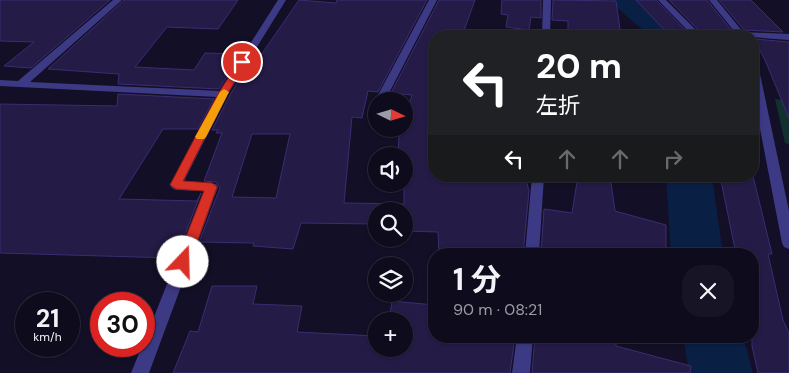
<!DOCTYPE html>
<html lang="ja">
<meta charset="utf-8">
<style>
:root{--surface:#0e0b1c;--page:#171425;--text:#f1f3f6;--muted:#9b9ba3;--line:#2e2b3b}
body{margin:0;font-family:"DM Sans","Noto Sans JP",sans-serif;background:var(--page);color:var(--text);height:100vh;display:flex;flex-direction:column;font-size:19px;white-space:nowrap}
*{box-sizing:border-box;margin:0}
p{font-size:16px;color:var(--muted)}
.icon{flex:none;width:28px;height:28px;fill:none;stroke:currentColor;stroke-width:2;stroke-linecap:round;stroke-linejoin:round}
.map{position:relative;flex:1;overflow:hidden}
.sheet{position:absolute;left:428px;top:248px;width:331px;height:95px;display:flex;flex-direction:column;background:var(--surface);border-radius:20px;box-shadow:0 1px 4px #0004,0 0 0 1px var(--line)}
.sheet>*{flex:none}
.hud{position:absolute;left:428px;top:30px;width:331px;height:152px;border-radius:20px;box-shadow:0 1px 4px #0004,0 0 0 1px var(--line);background:#202124;color:#fff;overflow:hidden}
.needle{width:32px;rotate:95deg}
.tools{position:absolute;left:368px;top:92px;display:grid;gap:10px}
.tools a{display:grid;place-items:center;width:45px;height:45px;border-radius:50%;background:var(--surface);box-shadow:0 1px 4px #0004,0 0 0 1px var(--line);font-size:25px}
.speed{position:absolute;left:15px;top:292px;display:flex;gap:10px;font-size:25px;font-weight:700;text-align:center}
.speed>*{display:grid;place-content:center;width:65px;height:65px;border-radius:50%;background:var(--surface);box-shadow:0 1px 4px #0004,0 0 0 1px var(--line);line-height:1}
.speed small{font-size:12px;font-weight:400}
.speed .limit{border:8px solid #d22;background:#fff;color:#111}
.pin{position:absolute;display:grid;place-items:center;width:42px;height:42px;color:#fff;margin:-21px;border:2px solid #fff;border-radius:50%;box-shadow:0 1px 5px #0007}
.me{position:absolute;width:55px;margin:-28px;rotate:21deg;stroke-linejoin:round;filter:drop-shadow(0 0 4px #0008)}
.turn{display:flex;align-items:center;gap:18px;height:105px;padding:0 25px;font-size:22px}
.turn .icon{width:65px;height:65px;stroke-width:2.5}
.turn b{display:block;font-size:35px;line-height:42px}
.lanes{display:flex;align-items:center;height:48px;padding:0 25px;background:#0003;justify-content:center;gap:25px;direction:ltr}
.lanes .off{opacity:.35}
.round{display:grid;place-items:center;flex:none;width:52px;height:52px;border-radius:20px;background:var(--page)}
.summary{display:flex;align-items:center;justify-content:space-between;height:85px;padding:0 25px}
h1{font-size:30px;font-weight:700;line-height:38px}
.map>svg:first-child{display:block}
.green{fill:#12302f}
.lines{fill:none;stroke-linecap:round;stroke-linejoin:round}
.river{fill:#0a1f44;fill-rule:evenodd}
.building{fill:#241b47;stroke:#3b2d73;fill-rule:evenodd}
.minor{fill:#3d3a85;fill-rule:evenodd}
.route{fill:#d93025;stroke:#8d1f18}
.slow{fill:#f59e0b}
</style>
<div class="map">
<svg width="789" height="373" viewBox="0 0 789 373">
<rect width="100%" height="100%" fill="#130f26"/>
<!-- green -->
<path class="green" d="M 775,99 L 789,101 L 789,144 L 785,143 Z"/>
<g class="lines">
<!-- river -->
<g class="river">
<path d="M 611,0 L 643,0 L 670,19 L 682,36 L 650,36 L 615,6 Z"/>
<path d="M 666,176 L 712,176 L 723,254 L 671,254 Z"/>
<path d="M 683,336 L 743,336 L 753,373 L 689,373 Z"/>
</g>
</g>
<!-- building -->
<g class="building">
<path d="M 0,0 L 110,0 L 31,68 L 4,66 L 34,42 L 0,41 Z"/>
<path d="M 124,0 L 238,0 L 218,29 L 167,27 L 135,67 L 194,70 L 205,53 L 241,54 L 219,89 L 118,84 L 119,74 L 48,69 Z"/>
<path d="M 299,0 L 336,3 L 337,0 L 427,0 L 378,92 L 368,91 L 362,118 L 352,117 L 344,203 L 404,204 L 404,156 L 398,156 L 399,136 L 401,129 L 404,129 L 404,120 L 412,95 L 391,93 L 439,0 L 475,0 L 462,36 L 434,36 L 434,176 L 525,176 L 529,191 L 523,254 L 439,254 L 438,232 L 404,231 L 404,211 L 376,211 L 376,224 L 301,223 L 293,249 L 253,246 L 254,243 L 199,242 L 220,188 L 216,182 L 204,181 L 222,133 L 216,133 L 218,130 L 212,130 L 230,95 L 254,55 L 261,55 ZM 252,134 L 290,134 L 276,198 L 232,197 Z"/>
<path d="M 502,0 L 541,0 L 541,18 L 531,17 L 529,30 L 506,27 L 508,15 L 501,14 Z"/>
<path d="M 553,0 L 616,1 L 621,36 L 568,36 L 568,21 L 552,20 Z"/>
<path d="M 636,0 L 656,0 L 691,36 L 670,36 Z"/>
<path d="M 669,0 L 707,0 L 736,36 L 704,36 Z"/>
<path d="M 719,0 L 751,0 L 783,32 L 744,30 Z"/>
<path d="M 754,39 L 789,42 L 789,118 L 765,60 Z"/>
<path d="M 118,94 L 214,99 L 198,129 L 163,129 L 119,199 L 197,201 L 201,193 L 182,242 L 179,242 L 172,258 L 0,253 L 0,104 L 117,106 Z"/>
<path d="M 578,176 L 610,176 L 615,211 L 666,225 L 666,254 L 541,254 L 544,209 L 572,213 Z"/>
<path d="M 720,176 L 753,176 L 772,254 L 768,254 L 783,320 L 789,333 L 789,373 L 758,373 L 752,346 L 752,254 L 736,254 Z"/>
<path d="M 212,286 L 257,286 L 253,304 L 302,306 L 297,332 L 376,336 L 376,349 L 404,349 L 404,321 L 389,321 L 392,301 L 434,305 L 434,336 L 515,336 L 510,373 L 173,373 L 190,331 L 198,332 Z"/>
<path d="M 535,336 L 580,336 L 616,344 L 616,346 L 691,366 L 690,373 L 532,373 Z"/>
</g>
<g class="lines">
<!-- minor -->
<g class="minor">
<path d="M 113,0 L 122,0 L 30,82 L 220,91 L 278,0 L 286,0 L 228,94 L 184,181 L 216,184 L 218,187 L 149,373 L 131,373 L 142,346 L 144,346 L 144,342 L 204,191 L 176,190 L 172,188 L 170,185 L 217,97 L 0,86 L 0,80 L 18,81 Z"/>
<path d="M 429,0 L 437,0 L 388,95 L 383,98 L 379,97 L 378,95 Z"/>
<path d="M 543,0 L 551,0 L 550,36 L 542,36 Z"/>
<path d="M 658,0 L 666,0 L 702,36 L 693,36 Z"/>
<path d="M 709,0 L 717,0 L 743,32 L 789,34 L 789,40 L 738,36 Z"/>
<path d="M 752,57 L 757,60 L 789,211 L 789,249 L 784,247 L 782,243 L 752,87 Z"/>
<path d="M 532,176 L 544,176 L 539,254 L 525,254 Z"/>
<path d="M 517,336 L 533,336 L 530,373 L 512,373 Z"/>
</g>
</g>
<!-- route -->
<path class="route" d="M 242,60 L 247,62 L 227,94 L 183,181 L 212,183 L 217,187 L 190,262 L 188,265 L 183,267 L 178,265 L 176,262 L 204,191 L 176,189 L 170,185 L 218,94 L 239,61 Z"/>
<!-- slow -->
<path class="slow" d="M 224,89 L 229,92 L 206,137 L 204,139 L 197,139 L 195,137 L 220,92 Z"/>
</svg>
<div class="tools">
<a><svg class="needle" viewBox="-14 -14 28 28"><path d="M0-13l5 13h-10z" fill="#e53935"/><path d="M0 13l5-13h-10z" fill="#9b9ba3"/></svg></a>
<a><svg class="icon" aria-label="sound" viewBox="0 0 24 24"><path d="M4 9h4l5-4v14l-5-4H4zM17 9q2 3 0 6"/></svg></a>
<a><svg class="icon" aria-label="search" viewBox="0 0 24 24"><circle cx="10" cy="10" r="6"/><path d="M15 15l6 6"/></svg></a>
<a><svg class="icon" aria-label="layers" viewBox="0 0 24 24"><path d="M12 4l9 5-9 5-9-5zM3 14l9 5 9-5"/></svg></a>
<a>+</a>
</div>
<div class="speed"><div>21<small>km/h</small></div><div class="limit">30</div></div>
<div class="pin" style="left:242px;top:62px;background:#d93025"><svg class="icon" aria-label="arrive" viewBox="0 0 24 24"><path d="M6 21V4h12l-3 4 3 4H6"/></svg></div>
<svg class="me" style="left:183px;top:262px" viewBox="-20 -20 40 40"><circle r="19" fill="#fff"/><path d="M0-13L10 11 0 6-10 11z" fill="#d93025"/></svg>
<div class="hud">
<div class="turn"><svg class="icon" aria-label="left" viewBox="0 0 24 24"><path d="M17 20v-9H6M10 6l-5 5 5 5"/></svg><div><b>20 m</b>左折</div></div>
<div class="lanes"><svg class="icon" aria-label="left" viewBox="0 0 24 24"><path d="M17 20v-9H6M10 6l-5 5 5 5"/></svg><svg class="icon off" aria-label="ahead" viewBox="0 0 24 24"><path d="M12 20V5M6 11l6-6 6 6"/></svg><svg class="icon off" aria-label="ahead" viewBox="0 0 24 24"><path d="M12 20V5M6 11l6-6 6 6"/></svg><svg class="icon off" aria-label="right" viewBox="0 0 24 24"><path d="M7 20v-9h11M14 6l5 5-5 5"/></svg></div>
</div>
<section class="sheet">
<div class="summary"><div><h1>1 分</h1><p>90 m · 08:21</p></div><a class="round"><svg class="icon" aria-label="close" viewBox="0 0 24 24"><path d="M6 6l12 12M18 6L6 18"/></svg></a></div>
</section>
</div>
